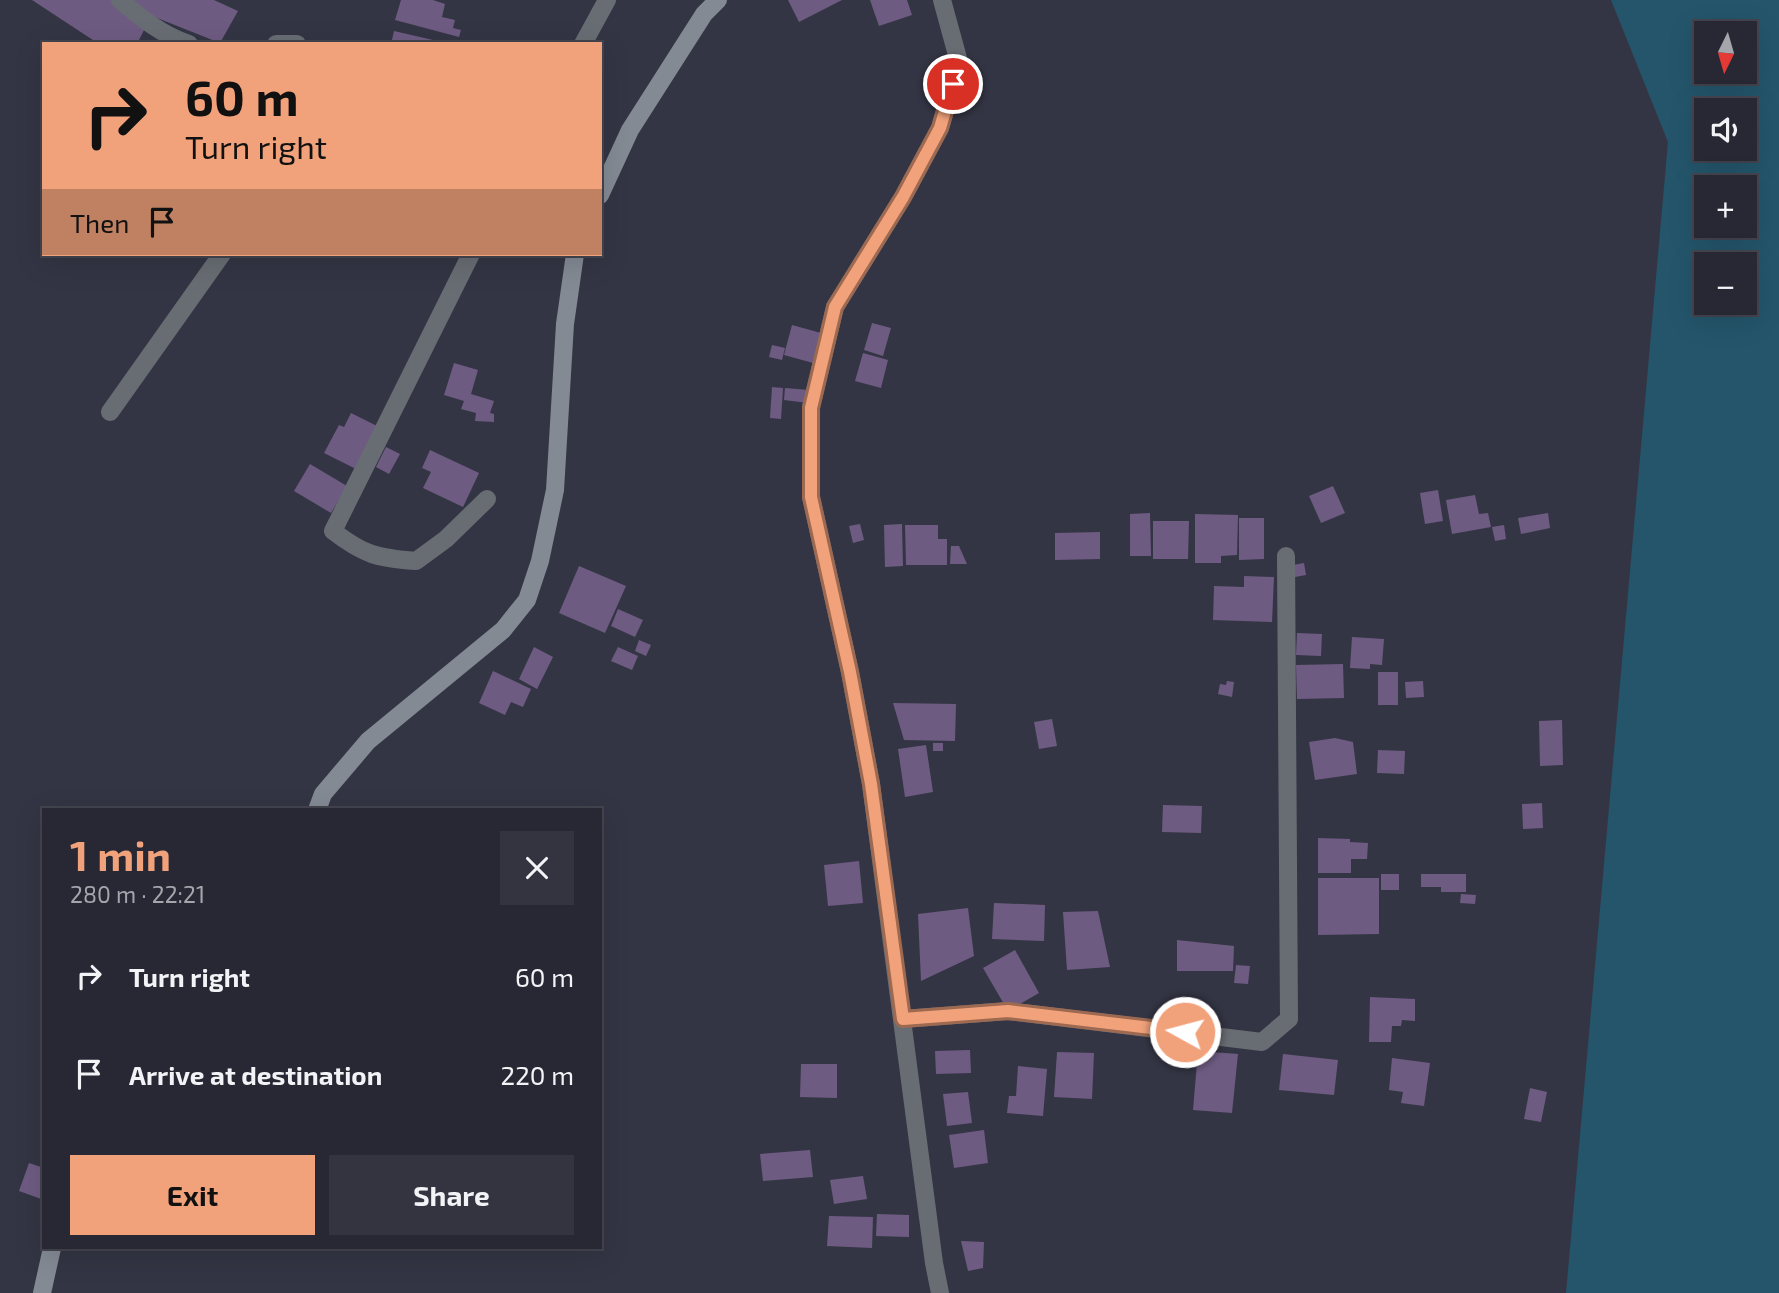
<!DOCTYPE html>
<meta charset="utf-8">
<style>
:root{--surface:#272833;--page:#33343f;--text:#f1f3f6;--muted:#a4a6ac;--line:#43444e;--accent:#f1a27b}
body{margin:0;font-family:"Exo 2",sans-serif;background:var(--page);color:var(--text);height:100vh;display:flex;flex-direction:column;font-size:26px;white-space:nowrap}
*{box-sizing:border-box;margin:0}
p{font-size:23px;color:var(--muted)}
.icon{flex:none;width:38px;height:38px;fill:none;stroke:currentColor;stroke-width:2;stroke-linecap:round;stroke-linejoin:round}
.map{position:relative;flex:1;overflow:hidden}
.panel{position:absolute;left:42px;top:808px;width:560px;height:441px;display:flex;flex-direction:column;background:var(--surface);border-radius:0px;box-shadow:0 7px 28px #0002,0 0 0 2px var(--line)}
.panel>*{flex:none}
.guide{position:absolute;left:42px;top:42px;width:560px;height:214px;border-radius:0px;box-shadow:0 7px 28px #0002,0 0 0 2px var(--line);background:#f1a27b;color:#111;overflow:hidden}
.needle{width:46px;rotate:185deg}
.fabs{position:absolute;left:1694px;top:21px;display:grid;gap:14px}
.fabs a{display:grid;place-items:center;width:63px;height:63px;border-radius:0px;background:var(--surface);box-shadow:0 7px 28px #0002,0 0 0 2px var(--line);font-size:35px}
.pin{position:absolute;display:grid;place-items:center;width:60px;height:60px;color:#fff;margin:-30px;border:4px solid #fff;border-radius:50%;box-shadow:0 2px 7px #0007}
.me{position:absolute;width:77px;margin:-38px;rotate:277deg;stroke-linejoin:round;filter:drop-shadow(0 0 5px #0008)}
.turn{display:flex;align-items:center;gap:24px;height:147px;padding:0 28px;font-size:32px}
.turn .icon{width:91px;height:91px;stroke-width:2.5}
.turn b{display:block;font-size:49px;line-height:60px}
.then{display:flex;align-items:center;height:66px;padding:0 28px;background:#0003;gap:14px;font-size:26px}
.round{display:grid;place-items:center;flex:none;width:74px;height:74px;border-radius:0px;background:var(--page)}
.summary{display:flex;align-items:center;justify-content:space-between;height:119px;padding:0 28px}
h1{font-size:42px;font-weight:700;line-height:52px;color:var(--accent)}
.action{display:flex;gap:14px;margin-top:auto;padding:14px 28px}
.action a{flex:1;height:80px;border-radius:0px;background:var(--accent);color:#111;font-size:28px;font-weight:700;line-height:80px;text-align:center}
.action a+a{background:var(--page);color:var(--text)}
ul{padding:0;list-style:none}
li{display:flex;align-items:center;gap:21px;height:98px;padding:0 28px}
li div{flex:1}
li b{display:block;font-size:26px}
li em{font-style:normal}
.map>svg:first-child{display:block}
.water{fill:#24556b;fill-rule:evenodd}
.building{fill:#6e5b82}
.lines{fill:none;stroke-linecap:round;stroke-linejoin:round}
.street{stroke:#686d73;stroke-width:18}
.secondary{stroke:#838a94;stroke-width:18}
.route-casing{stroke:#9d6950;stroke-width:18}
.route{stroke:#f1a27b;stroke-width:12}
</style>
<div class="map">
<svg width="1779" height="1293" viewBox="0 0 1779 1293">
<rect width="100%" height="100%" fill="#343544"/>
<!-- water -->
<path class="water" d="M 1611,0 L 1779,0 L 1779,1293 L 1566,1293 L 1668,142 ZM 1706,33 L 1745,33 L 1745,72 L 1706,72 ZM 1706,110 L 1745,110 L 1745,149 L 1706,149 ZM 1706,187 L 1745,187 L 1745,226 L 1706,226 ZM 1706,264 L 1745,264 L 1745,303 L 1706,303 Z"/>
<!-- building -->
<g class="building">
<path d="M 32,0 L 111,0 L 146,26 L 137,44 L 99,44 Z"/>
<path d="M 132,0 L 214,0 L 238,11 L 220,43 L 127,6 Z"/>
<path d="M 401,0 L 433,0 L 445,4 L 442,17 L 455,20 L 453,28 L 461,30 L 459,37 L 395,20 Z"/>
<path d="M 788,0 L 842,0 L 799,22 Z"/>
<path d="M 870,0 L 907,0 L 912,15 L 879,26 Z"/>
<path d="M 394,31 L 446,43 L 445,44 L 391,44 Z"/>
<path d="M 872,323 L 891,328 L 883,356 L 864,350 Z"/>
<path d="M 792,325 L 821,333 L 813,363 L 784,355 Z"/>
<path d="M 772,345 L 785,348 L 782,360 L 769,357 Z"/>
<path d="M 863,353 L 888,360 L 881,388 L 855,381 Z"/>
<path d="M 454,363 L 478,370 L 471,394 L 494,401 L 490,413 L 494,414 L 494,422 L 475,421 L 476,413 L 461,409 L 464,401 L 444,395 Z"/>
<path d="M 772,387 L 783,388 L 781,419 L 770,418 Z"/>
<path d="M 785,388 L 809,390 L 808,403 L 784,400 Z"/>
<path d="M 351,413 L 377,426 L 356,469 L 324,453 L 339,425 L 344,427 Z"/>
<path d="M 386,447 L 400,454 L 389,474 L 376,467 Z"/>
<path d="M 430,450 L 479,473 L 463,507 L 423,488 L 431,472 L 422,468 Z"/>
<path d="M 310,464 L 347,486 L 331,513 L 294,491 Z"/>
<path d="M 1333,486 L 1345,513 L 1321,523 L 1309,496 Z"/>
<path d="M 1438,490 L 1443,521 L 1425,524 L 1420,493 Z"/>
<path d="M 1475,495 L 1479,514 L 1488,513 L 1491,527 L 1452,534 L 1446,500 Z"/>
<path d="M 1150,513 L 1151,556 L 1130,556 L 1130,514 Z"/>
<path d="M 1548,513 L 1550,528 L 1521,534 L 1518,518 Z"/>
<path d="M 1195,514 L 1238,515 L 1237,555 L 1221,556 L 1221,563 L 1195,563 Z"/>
<path d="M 1239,518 L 1264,518 L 1264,559 L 1239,560 Z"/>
<path d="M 1153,521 L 1189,521 L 1188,559 L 1153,559 Z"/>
<path d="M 860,524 L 864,540 L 853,543 L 849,526 Z"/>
<path d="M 902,524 L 903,566 L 885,567 L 884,525 Z"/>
<path d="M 905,525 L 938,525 L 938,539 L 947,539 L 947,565 L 906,565 Z"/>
<path d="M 1504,525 L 1506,539 L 1495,541 L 1492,527 Z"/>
<path d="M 1100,532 L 1100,559 L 1055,560 L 1055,533 Z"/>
<path d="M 951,546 L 959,546 L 967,564 L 950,564 Z"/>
<path d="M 1304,563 L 1306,575 L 1295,577 L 1293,565 Z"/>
<path d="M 579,566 L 626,586 L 605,633 L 559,613 Z"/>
<path d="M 1244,576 L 1274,577 L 1272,622 L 1213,620 L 1214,586 L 1244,587 Z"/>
<path d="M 618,609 L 643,620 L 635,637 L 611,626 Z"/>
<path d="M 1297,633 L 1322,634 L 1321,656 L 1296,655 Z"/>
<path d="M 1352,637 L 1384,639 L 1382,665 L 1370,664 L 1370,669 L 1350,668 Z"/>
<path d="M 639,640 L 651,645 L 646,656 L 635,651 Z"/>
<path d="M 534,647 L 553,657 L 537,689 L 519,679 Z"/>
<path d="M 618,647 L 638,656 L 632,670 L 611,661 Z"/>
<path d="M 1343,664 L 1344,698 L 1297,699 L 1296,665 Z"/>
<path d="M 493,671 L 531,689 L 523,707 L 511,702 L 505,715 L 479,703 Z"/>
<rect x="1378" y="672" width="20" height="33"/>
<path d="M 1227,681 L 1234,682 L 1232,697 L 1218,694 L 1220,684 L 1226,685 Z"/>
<path d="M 1423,681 L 1424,697 L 1406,698 L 1405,682 Z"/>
<path d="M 893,703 L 956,704 L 955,741 L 904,740 Z"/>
<path d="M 1052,719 L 1057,746 L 1039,749 L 1034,722 Z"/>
<path d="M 1562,720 L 1563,765 L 1540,766 L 1539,721 Z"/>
<path d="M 1335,738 L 1353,742 L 1357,774 L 1315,780 L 1309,742 Z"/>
<rect x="933" y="743" width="10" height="8"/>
<path d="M 926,745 L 933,792 L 905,797 L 898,749 Z"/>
<path d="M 1378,750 L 1405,751 L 1404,774 L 1377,773 Z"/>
<path d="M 1542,803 L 1543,828 L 1523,829 L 1522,804 Z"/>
<path d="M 1163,805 L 1202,806 L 1201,833 L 1162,832 Z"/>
<path d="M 1318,838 L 1350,839 L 1350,842 L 1368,843 L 1367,859 L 1351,859 L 1351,873 L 1318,873 Z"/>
<path d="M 859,861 L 863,903 L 828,906 L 824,865 Z"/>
<rect x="1381" y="874" width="18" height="16"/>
<path d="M 1421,874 L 1466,874 L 1466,892 L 1441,892 L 1441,887 L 1421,887 Z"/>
<path d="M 1318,878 L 1379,878 L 1379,934 L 1318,935 Z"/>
<path d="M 1461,894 L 1476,895 L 1475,904 L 1460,903 Z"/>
<path d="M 994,903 L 1045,905 L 1044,941 L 992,939 Z"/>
<path d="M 968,908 L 974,956 L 921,981 L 918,914 Z"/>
<path d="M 1098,911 L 1110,967 L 1067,970 L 1063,912 Z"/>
<path d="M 1177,940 L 1234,946 L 1233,971 L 1177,971 Z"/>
<path d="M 1015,950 L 1039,993 L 1008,1011 L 983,968 Z"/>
<path d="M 1236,965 L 1250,966 L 1248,984 L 1234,983 Z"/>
<path d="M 1370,997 L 1415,999 L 1415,1021 L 1402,1020 L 1401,1026 L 1392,1026 L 1391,1042 L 1369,1042 Z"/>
<path d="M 970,1050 L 971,1073 L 936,1074 L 935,1051 Z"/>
<path d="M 1198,1051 L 1238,1054 L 1232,1113 L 1193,1110 Z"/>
<path d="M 1057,1052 L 1094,1053 L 1092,1099 L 1054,1097 Z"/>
<path d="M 1283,1054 L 1338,1060 L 1334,1095 L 1279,1090 Z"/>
<path d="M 1392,1058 L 1430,1063 L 1424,1106 L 1401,1103 L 1403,1092 L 1389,1090 Z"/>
<path d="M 801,1064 L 837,1064 L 837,1098 L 800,1097 Z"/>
<path d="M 1018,1066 L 1047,1069 L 1043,1116 L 1007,1113 L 1009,1096 L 1016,1096 Z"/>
<path d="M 1530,1088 L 1547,1092 L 1541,1122 L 1524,1119 Z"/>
<path d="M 968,1092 L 972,1123 L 947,1126 L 943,1094 Z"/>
<path d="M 984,1130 L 988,1163 L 954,1168 L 949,1135 Z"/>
<path d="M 810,1150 L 813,1177 L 763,1181 L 760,1154 Z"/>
<path d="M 29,1163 L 44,1168 L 44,1200 L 19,1191 Z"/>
<path d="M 863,1176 L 867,1199 L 834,1204 L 830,1180 Z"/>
<path d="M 877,1214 L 909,1215 L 909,1237 L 876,1236 Z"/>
<path d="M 829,1216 L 873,1217 L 872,1248 L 827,1246 Z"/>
<path d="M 961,1241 L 984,1242 L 983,1268 L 968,1271 Z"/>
</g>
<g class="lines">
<!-- street -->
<g class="street">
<path d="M 120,0 C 141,18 162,35 189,44"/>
<path d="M 276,44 L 297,44"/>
<path d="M 583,44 L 607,0"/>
<path d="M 471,254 L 333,531 C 364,555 377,558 416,561 L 446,539 L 487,499"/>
<path d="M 110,412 L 222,254"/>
<path d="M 903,1019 L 1008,1011 L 1262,1042 L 1289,1019 L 1286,556"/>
<path d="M 940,1293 L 934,1263 L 871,784 L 850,672 L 811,497 L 811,407 L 835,307 L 903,197 L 940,128 L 959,62 L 942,0"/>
</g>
<!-- secondary -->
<g class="secondary">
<path d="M 600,195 L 630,130 L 704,14 L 718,0"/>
<path d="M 317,810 L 323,794 L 368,741 L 503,630 L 527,600 L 540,561 L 555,490 L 565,324 L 575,254"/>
<path d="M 42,1293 L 52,1248"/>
</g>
</g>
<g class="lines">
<defs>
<path id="route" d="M 953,84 L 940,128 L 903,197 L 835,307 L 811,408 L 811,497 L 850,672 L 871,784 L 903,1019 L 1008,1011 L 1185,1032"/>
</defs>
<!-- route casing -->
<use href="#route" class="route-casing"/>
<!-- route -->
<use href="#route" class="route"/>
</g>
</svg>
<div class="fabs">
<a><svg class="needle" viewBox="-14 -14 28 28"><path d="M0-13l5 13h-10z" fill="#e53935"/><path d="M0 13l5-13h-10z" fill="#a4a6ac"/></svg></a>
<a><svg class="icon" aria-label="sound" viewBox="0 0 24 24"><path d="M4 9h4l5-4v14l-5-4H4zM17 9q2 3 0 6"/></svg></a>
<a>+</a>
<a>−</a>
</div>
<div class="pin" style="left:953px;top:84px;background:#d93025"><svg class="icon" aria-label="arrive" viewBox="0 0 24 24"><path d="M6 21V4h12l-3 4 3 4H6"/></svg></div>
<svg class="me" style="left:1185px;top:1032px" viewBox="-20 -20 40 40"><circle r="17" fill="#f1a27b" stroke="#fff" stroke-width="3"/><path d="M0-11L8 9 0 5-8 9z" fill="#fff"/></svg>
<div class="guide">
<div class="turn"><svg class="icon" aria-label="right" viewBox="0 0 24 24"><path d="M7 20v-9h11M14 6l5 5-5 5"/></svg><div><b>60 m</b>Turn right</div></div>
<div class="then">Then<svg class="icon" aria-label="arrive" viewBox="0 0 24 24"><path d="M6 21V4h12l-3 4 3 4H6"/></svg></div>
</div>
<section class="panel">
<div class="summary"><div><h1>1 min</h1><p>280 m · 22:21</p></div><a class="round"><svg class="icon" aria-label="close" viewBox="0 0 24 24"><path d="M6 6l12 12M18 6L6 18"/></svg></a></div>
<ul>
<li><svg class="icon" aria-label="right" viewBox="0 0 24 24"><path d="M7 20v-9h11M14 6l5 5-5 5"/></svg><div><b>Turn right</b></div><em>60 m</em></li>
<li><svg class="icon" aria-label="arrive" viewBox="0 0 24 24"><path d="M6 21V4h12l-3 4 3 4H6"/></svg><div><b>Arrive at destination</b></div><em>220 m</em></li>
</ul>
<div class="action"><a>Exit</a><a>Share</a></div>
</section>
</div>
